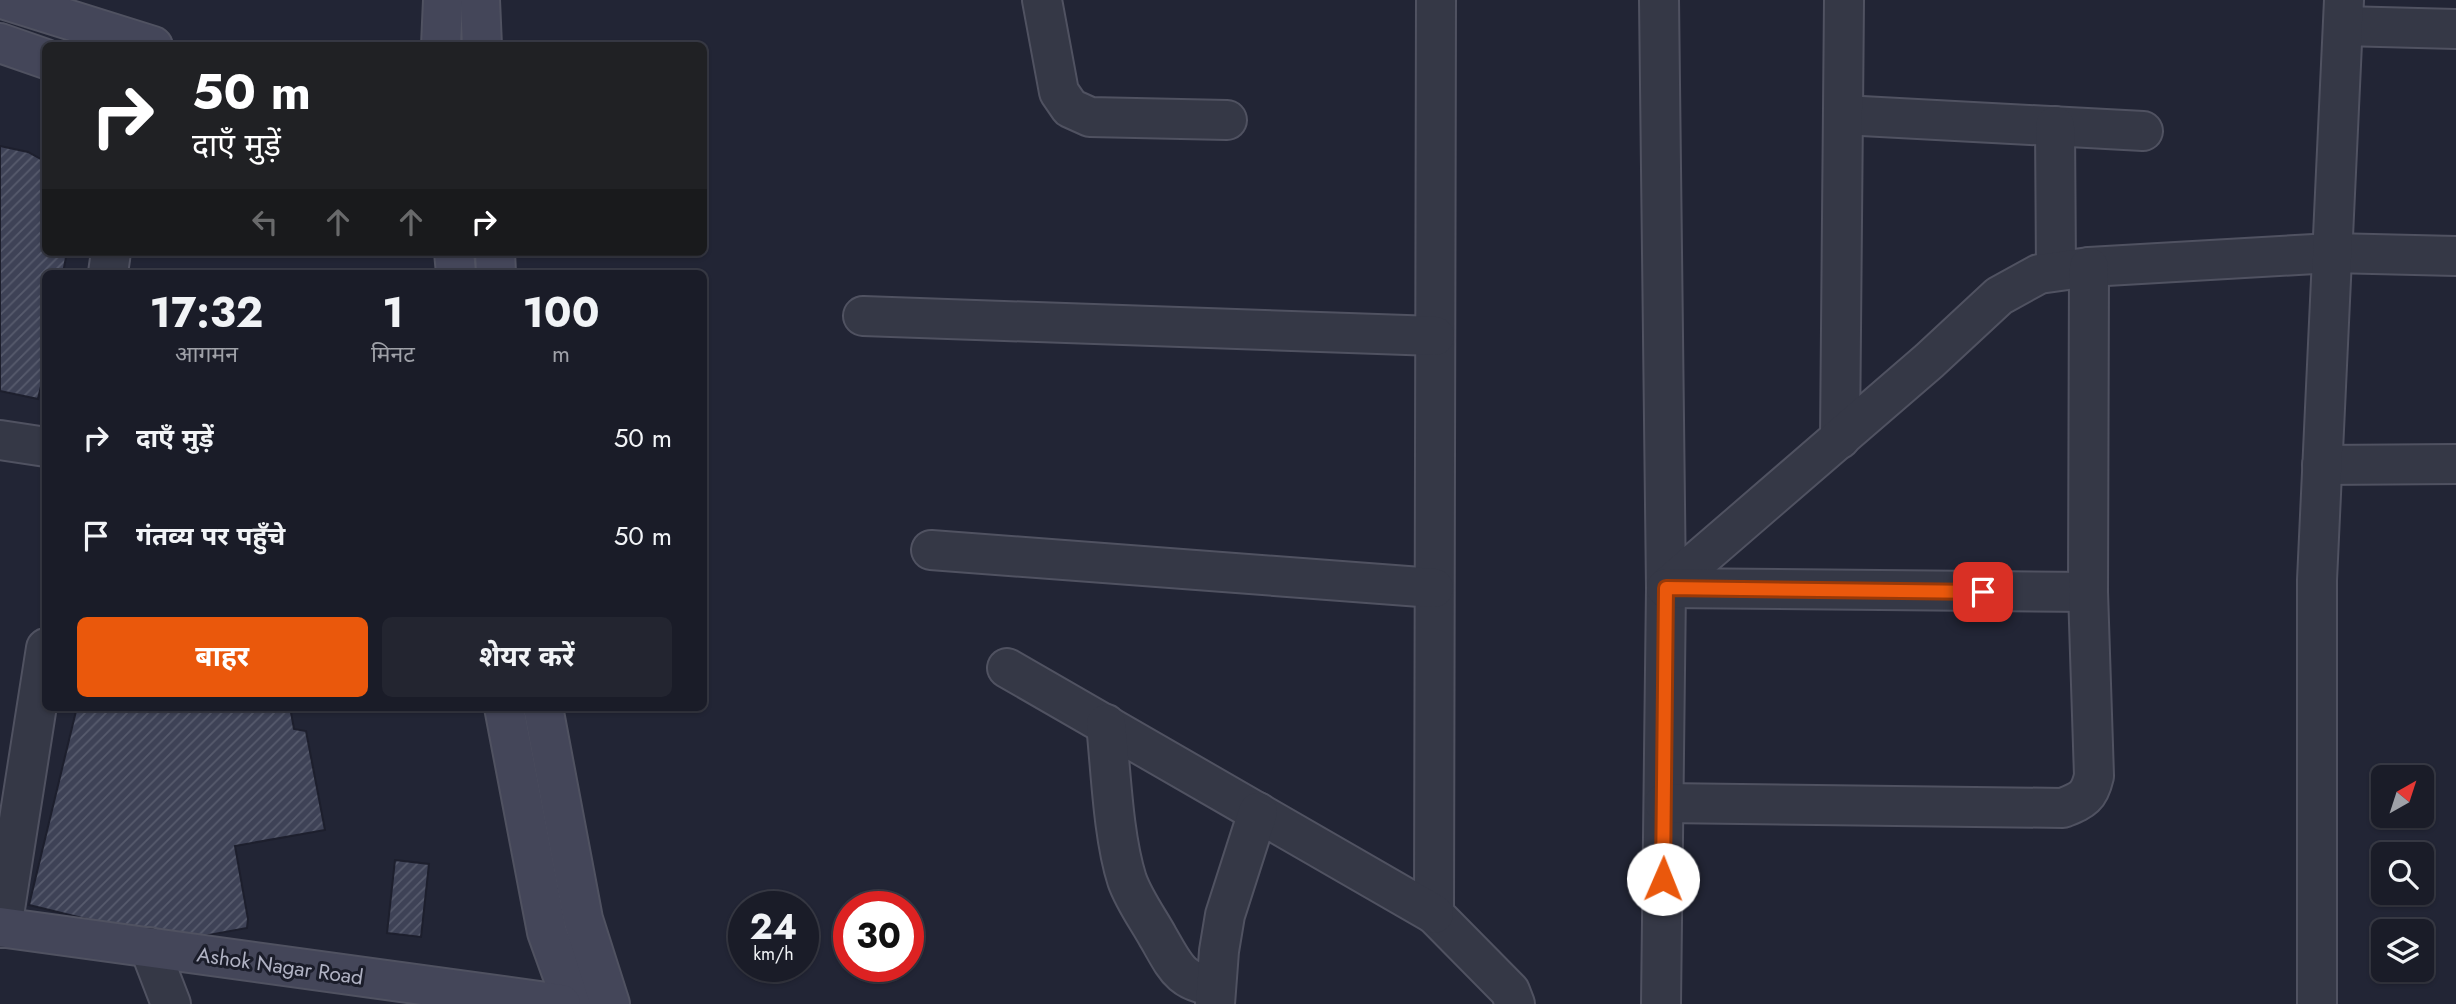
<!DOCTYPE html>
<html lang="hi">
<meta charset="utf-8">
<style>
:root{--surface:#1a1c28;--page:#232530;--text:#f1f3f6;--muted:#9fa1a8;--line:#383a45;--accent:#ea580c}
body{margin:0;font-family:Jost,"Noto Sans Devanagari",sans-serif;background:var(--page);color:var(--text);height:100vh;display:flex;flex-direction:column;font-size:26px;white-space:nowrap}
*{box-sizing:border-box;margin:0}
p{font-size:23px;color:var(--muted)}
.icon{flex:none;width:38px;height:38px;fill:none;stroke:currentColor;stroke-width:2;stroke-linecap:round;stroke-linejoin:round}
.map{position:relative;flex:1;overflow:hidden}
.sheet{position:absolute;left:42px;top:270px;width:665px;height:441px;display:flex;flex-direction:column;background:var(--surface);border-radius:10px;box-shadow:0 2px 5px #0004,0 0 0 2px var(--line)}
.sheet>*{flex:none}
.banner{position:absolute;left:42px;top:42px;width:665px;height:214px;border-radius:10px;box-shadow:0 2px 5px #0004,0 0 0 2px var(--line);background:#202124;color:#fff;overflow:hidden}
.needle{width:46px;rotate:39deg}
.fabs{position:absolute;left:2371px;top:765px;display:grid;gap:14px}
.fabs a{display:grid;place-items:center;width:63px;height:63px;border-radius:10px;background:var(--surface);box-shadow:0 2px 5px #0004,0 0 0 2px var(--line);font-size:35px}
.speed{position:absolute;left:728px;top:891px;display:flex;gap:14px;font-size:35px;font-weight:700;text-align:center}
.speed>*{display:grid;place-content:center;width:91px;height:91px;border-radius:50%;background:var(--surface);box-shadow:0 2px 5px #0004,0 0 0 2px var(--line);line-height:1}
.speed small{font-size:18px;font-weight:400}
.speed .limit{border:10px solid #d22;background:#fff;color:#111}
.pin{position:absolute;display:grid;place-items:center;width:60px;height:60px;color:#fff;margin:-30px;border-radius:14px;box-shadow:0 4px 10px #0006}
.me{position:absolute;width:77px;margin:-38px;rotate:1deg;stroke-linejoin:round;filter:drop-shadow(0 0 5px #0008)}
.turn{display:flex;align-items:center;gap:24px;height:147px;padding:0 35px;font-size:32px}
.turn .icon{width:91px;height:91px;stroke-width:2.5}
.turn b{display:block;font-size:49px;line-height:60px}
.lanes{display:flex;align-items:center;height:66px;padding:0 35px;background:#0003;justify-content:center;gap:35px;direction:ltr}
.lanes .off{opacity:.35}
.eta{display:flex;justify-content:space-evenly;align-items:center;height:119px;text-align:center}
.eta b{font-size:42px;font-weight:700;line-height:49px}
.cta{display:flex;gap:14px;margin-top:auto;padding:14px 35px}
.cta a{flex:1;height:80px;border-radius:10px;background:var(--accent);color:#fff;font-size:28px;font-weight:700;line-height:80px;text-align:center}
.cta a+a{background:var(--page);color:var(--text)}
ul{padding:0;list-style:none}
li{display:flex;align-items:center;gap:21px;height:98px;padding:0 35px}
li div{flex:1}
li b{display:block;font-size:26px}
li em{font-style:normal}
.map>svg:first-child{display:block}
.building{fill:url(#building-hatch);stroke:#1d1f2d;stroke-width:2}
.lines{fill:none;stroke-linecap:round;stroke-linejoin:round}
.street-casing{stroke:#505261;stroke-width:42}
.secondary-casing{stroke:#505261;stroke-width:42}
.street{stroke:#353846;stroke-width:38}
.secondary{stroke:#444659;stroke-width:38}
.route-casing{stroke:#983908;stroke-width:18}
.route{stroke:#ea580c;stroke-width:12}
.labels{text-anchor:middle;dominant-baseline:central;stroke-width:6;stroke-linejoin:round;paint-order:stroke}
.street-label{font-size:21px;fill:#b0b2c3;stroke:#1b1d2a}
</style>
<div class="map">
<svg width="2456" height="1004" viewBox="0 0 2456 1004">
<defs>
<pattern id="building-hatch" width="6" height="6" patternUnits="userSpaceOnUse" patternTransform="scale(1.75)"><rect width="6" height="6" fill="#3e4256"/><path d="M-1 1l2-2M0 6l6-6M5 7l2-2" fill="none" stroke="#575b6d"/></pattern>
</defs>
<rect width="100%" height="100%" fill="#222535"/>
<!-- building -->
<g class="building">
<path d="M 0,146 L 28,152 L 46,162 L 46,252 L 67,252 L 63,273 L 46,273 L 46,354 L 42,370 L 46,363 L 46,365 L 38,399 L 0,391 Z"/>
<path d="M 77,707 L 290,707 L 294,729 L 306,731 L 325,830 L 235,846 L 248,919 L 247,928 L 176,941 L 29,905 Z"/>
<path d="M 395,860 L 429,864 L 421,937 L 387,933 Z"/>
</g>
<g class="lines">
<defs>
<g id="street">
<path d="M 1042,0 L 1059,92 L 1070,108 L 1090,117 L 1227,120"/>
<path d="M 1436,0 L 1434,914 L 1510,991 L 1515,1004"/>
<path d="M 1659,0 L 1666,588 L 1661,1004"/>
<path d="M 2343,26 L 2456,29"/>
<path d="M 1843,115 L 2143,131"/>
<path d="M 2055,126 L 2056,271"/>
<path d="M 108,273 L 111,252"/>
<path d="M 863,316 L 1435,336"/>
<path d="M 1840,439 L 1844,0"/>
<path d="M 0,440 L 46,447"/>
<path d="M 2322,465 L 2456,464"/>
<path d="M 931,550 L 1434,588"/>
<path d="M 1666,588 L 1929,361 L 1999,296 L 2039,274 L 2089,267 L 2332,253 L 2456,256"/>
<path d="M 1666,588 L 2088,592"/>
<path d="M 1007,668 L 1434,914"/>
<path d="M 1106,724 C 1111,772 1113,836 1127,880 C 1134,900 1148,919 1158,937 C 1175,966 1180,983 1216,986"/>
<path d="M 1664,803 L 2063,808 C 2082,800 2089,798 2094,776 L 2088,592 L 2089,267"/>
<path d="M 2,928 L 46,648"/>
<path d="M 149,947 L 171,1004"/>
<path d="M 1215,1004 L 1219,951 L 1225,915 L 1258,812"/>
<path d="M 2317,1004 L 2317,580 L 2344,0"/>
</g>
<g id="secondary">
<path d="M 6,0 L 153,46"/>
<path d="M 480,0 L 482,46"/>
<path d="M 0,43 L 46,59"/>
<path d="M 441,46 L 443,0"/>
<path d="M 454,252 L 456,273"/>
<path d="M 495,252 L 496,273"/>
<path d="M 504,707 L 547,932 L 573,1004"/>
<path d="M 543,707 L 583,919 L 610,1004"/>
<path d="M 0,927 L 561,1004"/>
</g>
</defs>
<!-- street casing -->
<use href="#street" class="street-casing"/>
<!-- secondary casing -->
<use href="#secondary" class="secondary-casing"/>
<!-- street -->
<use href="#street" class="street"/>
<!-- secondary -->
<use href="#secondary" class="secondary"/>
</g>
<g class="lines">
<defs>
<path id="route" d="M 1663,879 L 1666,588 L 1983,592"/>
</defs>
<!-- route casing -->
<use href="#route" class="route-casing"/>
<!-- route -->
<use href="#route" class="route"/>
</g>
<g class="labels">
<!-- street labels -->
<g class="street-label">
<text transform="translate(280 966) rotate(8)">Ashok Nagar Road</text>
</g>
</g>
</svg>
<div class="fabs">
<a><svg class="needle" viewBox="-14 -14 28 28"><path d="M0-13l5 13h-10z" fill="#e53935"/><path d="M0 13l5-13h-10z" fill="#9fa1a8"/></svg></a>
<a><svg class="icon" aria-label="search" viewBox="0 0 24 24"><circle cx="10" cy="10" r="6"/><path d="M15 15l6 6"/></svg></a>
<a><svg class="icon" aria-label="layers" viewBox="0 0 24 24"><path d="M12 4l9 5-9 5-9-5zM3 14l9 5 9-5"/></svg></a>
</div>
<div class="speed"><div>24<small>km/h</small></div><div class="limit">30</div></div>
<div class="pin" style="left:1983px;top:592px;background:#d93025"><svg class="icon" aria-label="arrive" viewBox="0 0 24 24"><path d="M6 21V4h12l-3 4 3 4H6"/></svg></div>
<svg class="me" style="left:1663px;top:879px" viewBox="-20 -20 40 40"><circle r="19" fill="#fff"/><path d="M0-13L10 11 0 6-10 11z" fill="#ea580c"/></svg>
<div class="banner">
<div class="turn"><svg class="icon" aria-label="right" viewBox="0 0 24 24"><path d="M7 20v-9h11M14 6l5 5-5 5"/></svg><div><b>50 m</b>दाएँ मुड़ें</div></div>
<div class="lanes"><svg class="icon off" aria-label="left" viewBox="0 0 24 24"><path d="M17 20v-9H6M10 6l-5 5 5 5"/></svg><svg class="icon off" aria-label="ahead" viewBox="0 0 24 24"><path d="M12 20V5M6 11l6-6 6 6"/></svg><svg class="icon off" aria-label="ahead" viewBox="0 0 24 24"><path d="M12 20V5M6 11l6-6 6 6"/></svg><svg class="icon" aria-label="right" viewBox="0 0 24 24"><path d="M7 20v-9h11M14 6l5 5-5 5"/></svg></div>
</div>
<section class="sheet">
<div class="eta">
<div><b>17:32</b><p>आगमन</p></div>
<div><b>1</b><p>मिनट</p></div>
<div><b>100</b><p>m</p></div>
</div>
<ul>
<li><svg class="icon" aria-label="right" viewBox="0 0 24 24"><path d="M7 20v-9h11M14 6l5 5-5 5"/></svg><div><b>दाएँ मुड़ें</b></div><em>50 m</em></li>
<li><svg class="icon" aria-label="arrive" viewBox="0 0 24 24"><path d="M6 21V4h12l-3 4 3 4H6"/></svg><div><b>गंतव्य पर पहुँचे</b></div><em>50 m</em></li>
</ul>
<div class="cta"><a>बाहर</a><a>शेयर करें</a></div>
</section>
</div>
